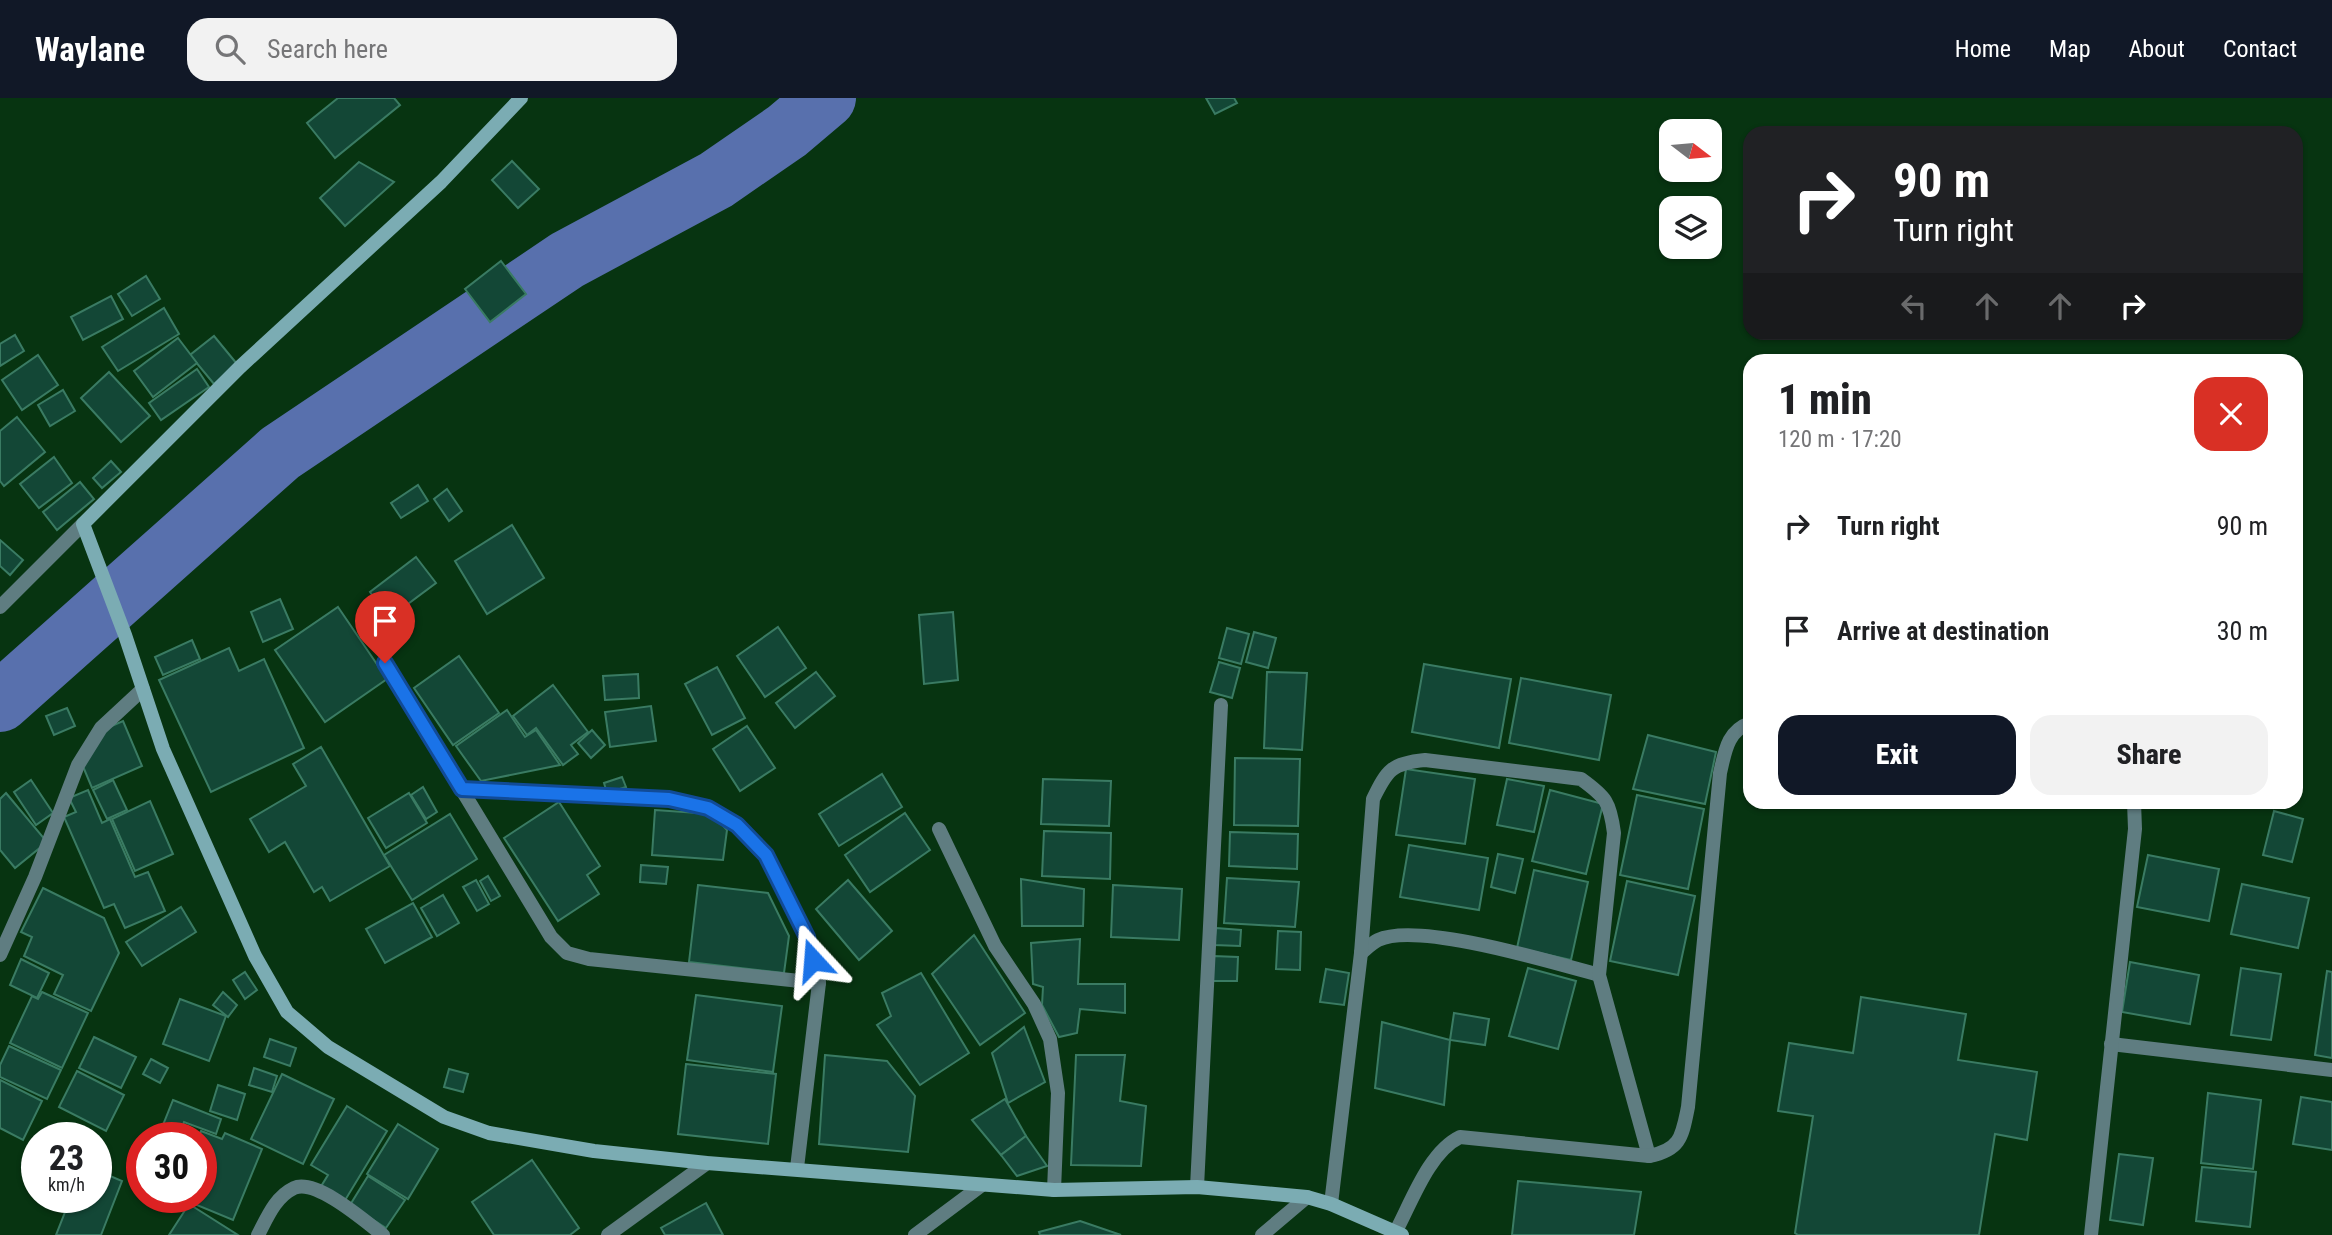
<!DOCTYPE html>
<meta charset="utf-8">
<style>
:root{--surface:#fff;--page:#f2f2f2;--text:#202124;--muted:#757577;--accent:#111827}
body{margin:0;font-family:"Roboto Condensed",sans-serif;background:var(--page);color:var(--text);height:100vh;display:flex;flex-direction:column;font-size:26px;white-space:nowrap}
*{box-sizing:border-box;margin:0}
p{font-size:23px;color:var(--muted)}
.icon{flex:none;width:38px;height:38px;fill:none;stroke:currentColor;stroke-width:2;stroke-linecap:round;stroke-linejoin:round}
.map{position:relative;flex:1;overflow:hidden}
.details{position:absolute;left:1743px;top:256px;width:560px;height:455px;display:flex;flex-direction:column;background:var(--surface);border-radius:21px;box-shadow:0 2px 5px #0004}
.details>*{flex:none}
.banner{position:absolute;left:1743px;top:28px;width:560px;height:214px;border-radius:21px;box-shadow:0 2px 5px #0004;background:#202124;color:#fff;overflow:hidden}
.needle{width:46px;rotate:106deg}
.tools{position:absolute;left:1659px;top:21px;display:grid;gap:14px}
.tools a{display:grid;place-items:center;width:63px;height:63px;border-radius:14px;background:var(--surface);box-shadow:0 2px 5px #0004;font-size:35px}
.speed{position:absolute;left:21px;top:1024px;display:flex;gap:14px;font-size:35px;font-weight:700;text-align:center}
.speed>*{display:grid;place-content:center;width:91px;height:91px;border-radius:50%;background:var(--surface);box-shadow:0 2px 5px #0004;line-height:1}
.speed small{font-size:18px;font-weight:400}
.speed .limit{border:10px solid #d22;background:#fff;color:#111}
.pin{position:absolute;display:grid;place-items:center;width:60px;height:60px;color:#fff;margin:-72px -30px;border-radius:50% 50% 50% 0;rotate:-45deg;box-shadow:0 0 7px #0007}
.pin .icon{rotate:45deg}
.me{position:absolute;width:77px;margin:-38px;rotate:341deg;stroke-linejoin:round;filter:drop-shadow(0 0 5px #0008)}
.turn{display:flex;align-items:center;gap:24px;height:147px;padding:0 35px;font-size:32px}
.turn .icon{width:91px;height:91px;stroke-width:2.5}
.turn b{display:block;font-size:49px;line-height:60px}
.lanes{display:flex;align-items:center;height:66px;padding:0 35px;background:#0003;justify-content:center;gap:35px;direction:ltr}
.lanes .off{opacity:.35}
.round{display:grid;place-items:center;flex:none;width:74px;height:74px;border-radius:21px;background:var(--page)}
.headline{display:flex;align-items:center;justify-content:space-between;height:119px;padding:0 35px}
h1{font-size:42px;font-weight:800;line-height:52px}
.action{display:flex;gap:14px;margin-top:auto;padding:14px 35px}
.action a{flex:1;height:80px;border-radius:21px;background:var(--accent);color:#fff;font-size:28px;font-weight:800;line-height:80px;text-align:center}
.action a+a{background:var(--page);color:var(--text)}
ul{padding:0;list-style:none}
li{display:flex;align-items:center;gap:21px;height:105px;padding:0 35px}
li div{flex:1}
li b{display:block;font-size:26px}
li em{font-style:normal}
header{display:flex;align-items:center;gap:42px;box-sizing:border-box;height:98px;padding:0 35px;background:var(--accent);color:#fff}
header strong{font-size:33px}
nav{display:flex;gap:38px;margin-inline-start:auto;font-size:24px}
.search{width:490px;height:63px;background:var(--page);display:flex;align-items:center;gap:18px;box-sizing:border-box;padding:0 24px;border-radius:21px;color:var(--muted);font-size:26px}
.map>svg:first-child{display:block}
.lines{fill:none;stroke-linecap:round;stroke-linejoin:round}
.river{stroke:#5870ad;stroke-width:60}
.building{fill:#134736;stroke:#3a7b63;stroke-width:2}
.minor{stroke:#5f7d81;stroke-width:14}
.tertiary{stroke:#5f7d81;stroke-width:14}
.secondary{stroke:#7bacb3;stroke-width:14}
.route-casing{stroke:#114b97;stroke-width:18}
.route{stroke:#1a73e8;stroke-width:12}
</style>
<header>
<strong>Waylane</strong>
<div class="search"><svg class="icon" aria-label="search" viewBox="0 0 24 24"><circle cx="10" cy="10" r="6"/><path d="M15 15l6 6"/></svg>Search here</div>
<nav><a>Home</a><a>Map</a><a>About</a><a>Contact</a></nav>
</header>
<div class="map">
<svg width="2332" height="1137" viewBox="0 0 2332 1137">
<rect width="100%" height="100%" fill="#073411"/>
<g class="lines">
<!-- river -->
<path class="river" d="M 0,604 L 280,355 L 567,162 L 716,82 L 787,33 L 826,0"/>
</g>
<!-- building -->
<g class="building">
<path d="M 338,0 L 394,0 L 400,7 L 335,60 L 307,25 Z"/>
<path d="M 1206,0 L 1234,0 L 1237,5 L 1215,16 Z"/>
<path d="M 512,63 L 539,91 L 518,110 L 492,82 Z"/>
<path d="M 359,64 L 394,84 L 345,128 L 320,100 Z"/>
<path d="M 501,163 L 526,196 L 490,224 L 465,191 Z"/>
<path d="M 146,178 L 160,201 L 132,218 L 118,196 Z"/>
<path d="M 111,198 L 123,221 L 83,242 L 71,219 Z"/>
<path d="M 164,210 L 179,236 L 118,273 L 102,249 Z"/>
<path d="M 15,237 L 24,253 L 0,268 L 0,246 Z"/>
<path d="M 214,238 L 237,266 L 214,286 L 190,257 Z"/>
<path d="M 178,240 L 197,265 L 153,299 L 134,273 Z"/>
<path d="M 38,257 L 58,287 L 22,312 L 2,282 Z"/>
<path d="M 197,271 L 209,289 L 161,322 L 149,305 Z"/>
<path d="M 109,274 L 150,318 L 121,344 L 81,300 Z"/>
<path d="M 63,292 L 75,313 L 50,328 L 38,307 Z"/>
<path d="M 17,319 L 45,354 L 4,388 L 0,383 L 0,333 Z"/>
<path d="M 54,359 L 72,385 L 39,410 L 20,386 Z"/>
<path d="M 111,363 L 121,374 L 102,390 L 93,380 Z"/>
<path d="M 80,384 L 94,401 L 57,432 L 43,414 Z"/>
<path d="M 418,387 L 428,403 L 401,420 L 391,405 Z"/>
<path d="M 447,391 L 462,413 L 449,423 L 434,401 Z"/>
<path d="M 512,427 L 544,480 L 487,516 L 455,463 Z"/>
<path d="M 0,442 L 23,462 L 10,477 L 0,468 Z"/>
<path d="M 416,459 L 436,485 L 389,520 L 370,494 Z"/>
<path d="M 280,501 L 293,531 L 263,544 L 251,514 Z"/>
<path d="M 338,509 L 387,581 L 325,624 L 275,552 Z"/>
<path d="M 953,514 L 958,582 L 924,586 L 919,517 Z"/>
<path d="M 778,529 L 806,570 L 765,599 L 737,558 Z"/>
<path d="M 1227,530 L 1249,536 L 1241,566 L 1219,560 Z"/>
<path d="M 1254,534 L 1276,540 L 1268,570 L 1246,564 Z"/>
<path d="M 192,542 L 200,561 L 163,577 L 155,559 Z"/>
<path d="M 229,550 L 239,573 L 264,561 L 304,650 L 211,694 L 159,582 Z"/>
<path d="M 459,558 L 499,615 L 453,647 L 414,590 Z"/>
<path d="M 1219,564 L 1240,570 L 1232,600 L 1210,594 Z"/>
<path d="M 1424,566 L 1511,581 L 1499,650 L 1412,634 Z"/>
<path d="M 717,569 L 745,620 L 712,637 L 685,586 Z"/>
<path d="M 816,574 L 835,598 L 795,630 L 776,605 Z"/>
<path d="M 1267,574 L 1307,575 L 1302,652 L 1264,650 Z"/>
<path d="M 638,576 L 639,600 L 605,602 L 603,578 Z"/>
<path d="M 1521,580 L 1611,597 L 1599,662 L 1509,645 Z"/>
<path d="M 553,587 L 588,634 L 571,647 L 578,656 L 563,667 L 536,630 L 527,637 L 513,618 Z"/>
<path d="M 651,608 L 656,643 L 610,649 L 605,614 Z"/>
<path d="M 67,610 L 75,628 L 54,637 L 46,618 Z"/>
<path d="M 507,612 L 525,639 L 536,632 L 560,667 L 481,683 L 456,648 Z"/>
<path d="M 123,623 L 142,668 L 92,690 L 82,666 L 107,630 Z"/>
<path d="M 747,628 L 775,670 L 740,693 L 713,651 Z"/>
<path d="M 592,632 L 605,647 L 591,660 L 578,645 Z"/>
<path d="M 1648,637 L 1716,654 L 1705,706 L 1633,691 Z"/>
<path d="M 321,649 L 390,768 L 330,803 L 322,789 L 314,794 L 285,744 L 269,754 L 250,721 L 306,688 L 293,666 Z"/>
<path d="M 1235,660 L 1300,661 L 1298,728 L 1234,727 Z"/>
<path d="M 1406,671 L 1475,681 L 1465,746 L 1396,737 Z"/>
<path d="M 882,676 L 902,709 L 839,748 L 819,716 Z"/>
<path d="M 622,679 L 626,689 L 607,695 L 604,685 Z"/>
<path d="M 1043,681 L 1111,683 L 1109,728 L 1041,726 Z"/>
<path d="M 1507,681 L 1544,688 L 1534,734 L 1497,727 Z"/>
<path d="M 31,682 L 53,715 L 36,727 L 14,694 Z"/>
<path d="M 113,682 L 127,712 L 107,721 L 93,692 Z"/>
<path d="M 423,689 L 437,714 L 426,721 L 411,697 Z"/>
<path d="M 88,692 L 102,725 L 110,721 L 135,779 L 148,774 L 165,813 L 125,830 L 114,806 L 104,810 L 64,719 L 76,714 L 69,700 Z"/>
<path d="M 1550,692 L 1603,706 L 1586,776 L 1532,763 Z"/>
<path d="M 6,695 L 47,744 L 15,770 L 0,752 L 0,701 Z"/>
<path d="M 409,695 L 427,725 L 386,750 L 368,720 Z"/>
<path d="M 1637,697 L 1704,711 L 1688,791 L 1620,777 Z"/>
<path d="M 150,703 L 173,756 L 135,773 L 112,721 Z"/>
<path d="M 559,704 L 600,768 L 587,777 L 599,796 L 558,823 L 504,740 Z"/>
<path d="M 655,712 L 712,716 L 727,732 L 723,762 L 652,757 Z"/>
<path d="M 2274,713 L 2303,721 L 2292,764 L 2263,757 Z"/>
<path d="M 905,715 L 930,752 L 870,794 L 845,757 Z"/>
<path d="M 450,716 L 477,761 L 412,802 L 384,757 Z"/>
<path d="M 1044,733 L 1111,735 L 1110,781 L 1042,778 Z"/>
<path d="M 1230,734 L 1298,736 L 1297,771 L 1229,768 Z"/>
<path d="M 1409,747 L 1488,760 L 1479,812 L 1400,799 Z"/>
<path d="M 1498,756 L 1523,761 L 1515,795 L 1491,789 Z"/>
<path d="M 2148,757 L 2219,771 L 2209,823 L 2137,809 Z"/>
<path d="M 641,767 L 668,769 L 666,786 L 640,784 Z"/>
<path d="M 1534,772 L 1588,784 L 1571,862 L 1517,850 Z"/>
<path d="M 488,778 L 500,798 L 491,803 L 480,783 Z"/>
<path d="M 1227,780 L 1299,784 L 1295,829 L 1224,825 Z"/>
<path d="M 1021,781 L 1084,791 L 1083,828 L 1022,828 Z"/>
<path d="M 476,782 L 489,806 L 477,813 L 463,789 Z"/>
<path d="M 848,782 L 892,833 L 859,862 L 816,811 Z"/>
<path d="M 1627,783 L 1695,798 L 1678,877 L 1610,863 Z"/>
<path d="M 2242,786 L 2309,800 L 2298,850 L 2231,836 Z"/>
<path d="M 698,787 L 768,795 L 789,838 L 784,875 L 689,864 Z"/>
<path d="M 1113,787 L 1182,791 L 1179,842 L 1111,839 Z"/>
<path d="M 43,790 L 104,820 L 119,855 L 91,913 L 54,896 L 63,877 L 24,858 L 32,839 L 21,834 Z"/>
<path d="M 443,797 L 459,825 L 437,838 L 421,810 Z"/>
<path d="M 413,805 L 432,839 L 385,865 L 366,831 Z"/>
<path d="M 181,809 L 196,834 L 142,868 L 126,844 Z"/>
<path d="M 1216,830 L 1241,832 L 1240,848 L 1214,847 Z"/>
<path d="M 1278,833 L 1301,834 L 1300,872 L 1276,871 Z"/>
<path d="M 974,837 L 1025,915 L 980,947 L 932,876 Z"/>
<path d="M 1080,841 L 1078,886 L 1125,886 L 1125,915 L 1080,911 L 1077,935 L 1059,939 L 1042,907 L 1043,889 L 1033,886 L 1031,845 Z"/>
<path d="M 1213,858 L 1238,859 L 1237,883 L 1213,883 Z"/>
<path d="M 21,861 L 49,875 L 37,900 L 10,887 Z"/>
<path d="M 2130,864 L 2199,877 L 2190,926 L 2122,914 Z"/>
<path d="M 1528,870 L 1576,883 L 1558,951 L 1509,938 Z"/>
<path d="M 2241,870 L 2281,876 L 2271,942 L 2231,937 Z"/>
<path d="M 1326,871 L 1349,875 L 1344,907 L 1320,904 Z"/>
<path d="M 2327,873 L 2332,874 L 2332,960 L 2315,957 Z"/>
<path d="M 245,874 L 257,892 L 245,901 L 233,882 Z"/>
<path d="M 921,875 L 969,955 L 920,987 L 877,927 L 891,918 L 882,895 Z"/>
<path d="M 42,894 L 88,915 L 62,970 L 10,945 L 32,898 L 38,901 Z"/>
<path d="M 223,894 L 237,907 L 228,919 L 213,907 Z"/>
<path d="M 696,897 L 782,908 L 773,974 L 687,962 Z"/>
<path d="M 1861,899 L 1966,916 L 1958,962 L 2037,974 L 2027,1042 L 1995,1036 L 1979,1137 L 1798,1137 L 1795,1135 L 1813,1018 L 1778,1013 L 1789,945 L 1853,955 Z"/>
<path d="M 180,901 L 226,918 L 209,963 L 163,946 Z"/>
<path d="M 1454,915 L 1489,921 L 1485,947 L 1450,942 Z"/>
<path d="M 1382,924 L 1450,942 L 1444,1007 L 1375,990 Z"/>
<path d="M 1024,929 L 1045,984 L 1008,1005 L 992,955 Z"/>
<path d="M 94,939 L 136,959 L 121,990 L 79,970 Z"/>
<path d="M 270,941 L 296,950 L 290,968 L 264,959 Z"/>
<path d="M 9,948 L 61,972 L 47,1001 L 0,979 L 0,967 Z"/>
<path d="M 825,957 L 887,963 L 915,998 L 908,1054 L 819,1046 Z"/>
<path d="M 1076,957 L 1125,957 L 1120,1003 L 1146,1008 L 1141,1068 L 1071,1067 Z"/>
<path d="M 151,961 L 168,970 L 160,985 L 143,976 Z"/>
<path d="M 686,966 L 776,976 L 768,1046 L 678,1036 Z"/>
<path d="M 254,970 L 277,978 L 272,994 L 249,987 Z"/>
<path d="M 449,971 L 468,976 L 463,994 L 444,989 Z"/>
<path d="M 77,973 L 124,997 L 106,1033 L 59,1009 Z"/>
<path d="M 282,976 L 334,1001 L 303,1066 L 251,1041 Z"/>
<path d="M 0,982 L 42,1003 L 23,1042 L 0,1030 Z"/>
<path d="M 218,987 L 245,996 L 237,1022 L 210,1013 Z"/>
<path d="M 2208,995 L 2261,1002 L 2253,1071 L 2201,1065 Z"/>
<path d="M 2301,999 L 2332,1004 L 2332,1052 L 2293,1046 Z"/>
<path d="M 1005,1001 L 1026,1038 L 1001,1057 L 972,1022 Z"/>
<path d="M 173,1002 L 221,1021 L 216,1036 L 184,1024 L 179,1039 L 161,1032 Z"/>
<path d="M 347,1008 L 387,1033 L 344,1104 L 320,1090 L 328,1077 L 311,1067 Z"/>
<path d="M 73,1026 L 96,1038 L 95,1040 L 66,1040 Z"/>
<path d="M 398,1026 L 438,1051 L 408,1101 L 367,1076 Z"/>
<path d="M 201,1033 L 222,1041 L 225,1035 L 262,1051 L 233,1122 L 192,1105 L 195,1099 L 201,1099 L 201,1084 L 208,1068 L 201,1065 L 201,1040 L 198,1040 Z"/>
<path d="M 1026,1038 L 1047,1068 L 1017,1078 L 1001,1057 Z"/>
<path d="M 2119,1056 L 2153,1060 L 2143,1127 L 2110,1122 Z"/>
<path d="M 532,1062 L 579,1130 L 570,1137 L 494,1137 L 472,1104 Z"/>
<path d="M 2202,1069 L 2256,1074 L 2250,1129 L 2196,1123 Z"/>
<path d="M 96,1072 L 122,1083 L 101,1137 L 56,1137 L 71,1099 L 96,1099 Z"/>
<path d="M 368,1078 L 405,1102 L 386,1130 L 350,1107 Z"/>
<path d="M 1518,1083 L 1641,1094 L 1634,1137 L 1512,1137 Z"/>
<path d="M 706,1105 L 723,1137 L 665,1137 L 661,1130 Z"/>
<path d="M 189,1106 L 238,1137 L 169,1137 Z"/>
<path d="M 1080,1123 L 1121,1137 L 1040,1137 L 1039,1134 Z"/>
</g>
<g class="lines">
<!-- minor -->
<g class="minor">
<path d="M 0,509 L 83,426"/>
<path d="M 385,565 L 551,839 L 567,855 L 589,861 L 819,885"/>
<path d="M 462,691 L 669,701 L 708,710 L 737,727 L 766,757 L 807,839 L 819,885 L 797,1070"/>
<path d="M 939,731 L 995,848 L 1034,906 L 1050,941 L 1058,995 L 1054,1092"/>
<path d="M 1361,855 C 1366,851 1372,845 1378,842 C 1418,823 1554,865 1599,877"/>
<path d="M 0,857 L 35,779 L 78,667 L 101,630 L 143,591"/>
<path d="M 2111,946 L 2332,972"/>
<path d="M 1197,1089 L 1221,607"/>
<path d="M 1331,1106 L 1361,855 L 1373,701 C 1387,672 1392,665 1425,662 L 1581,681 C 1606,699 1610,704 1614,735 L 1599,877 L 1649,1058"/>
<path d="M 1396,1133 C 1412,1103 1429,1054 1460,1039 L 1649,1058 C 1681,1052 1682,1038 1688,1009 L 1720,675 C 1725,654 1727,633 1750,625"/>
<path d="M 258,1137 C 267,1120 275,1099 294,1090 C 316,1080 366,1124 383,1137"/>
<path d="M 608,1137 L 707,1065"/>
<path d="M 915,1137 L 982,1087"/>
<path d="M 2091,1137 L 2135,731 L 2134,704"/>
</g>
<!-- tertiary -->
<path class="tertiary" d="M 1262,1137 L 1307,1099"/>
<!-- secondary -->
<path class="secondary" d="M 521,0 L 441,84 L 240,269 L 83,426 L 125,537 L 163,651 L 255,858 L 287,914 L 328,949 L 444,1019 L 489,1035 L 594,1053 L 707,1065 L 1054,1092 L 1197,1089 L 1307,1099 L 1331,1106 L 1402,1137"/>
</g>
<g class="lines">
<defs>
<path id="route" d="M 385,565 L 462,691 L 669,701 L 708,710 L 737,727 L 766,757 L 807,839 L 813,862"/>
</defs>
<!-- route casing -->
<use href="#route" class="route-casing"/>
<!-- route -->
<use href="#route" class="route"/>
</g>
</svg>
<div class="tools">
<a><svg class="needle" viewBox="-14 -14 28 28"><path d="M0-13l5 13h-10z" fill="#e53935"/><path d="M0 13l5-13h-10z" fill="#757577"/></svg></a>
<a><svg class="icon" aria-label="layers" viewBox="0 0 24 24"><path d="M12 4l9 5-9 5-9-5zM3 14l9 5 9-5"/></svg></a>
</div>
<div class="speed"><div>23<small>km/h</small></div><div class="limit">30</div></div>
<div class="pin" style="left:385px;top:565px;background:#d93025"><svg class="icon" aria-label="arrive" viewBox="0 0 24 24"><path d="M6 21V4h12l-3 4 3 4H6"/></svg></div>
<svg class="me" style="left:813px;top:862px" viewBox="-20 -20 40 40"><path d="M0-17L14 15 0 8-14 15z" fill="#1a73e8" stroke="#fff" stroke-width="4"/></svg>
<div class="banner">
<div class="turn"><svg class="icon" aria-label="right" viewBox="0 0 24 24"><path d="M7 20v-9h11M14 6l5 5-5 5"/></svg><div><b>90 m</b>Turn right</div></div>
<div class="lanes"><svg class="icon off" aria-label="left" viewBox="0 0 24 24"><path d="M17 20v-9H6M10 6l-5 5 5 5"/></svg><svg class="icon off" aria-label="ahead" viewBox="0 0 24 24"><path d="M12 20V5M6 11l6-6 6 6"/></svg><svg class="icon off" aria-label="ahead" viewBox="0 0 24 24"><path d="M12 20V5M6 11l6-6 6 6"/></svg><svg class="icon" aria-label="right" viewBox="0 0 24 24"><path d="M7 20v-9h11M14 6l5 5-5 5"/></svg></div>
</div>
<section class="details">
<div class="headline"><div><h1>1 min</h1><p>120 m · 17:20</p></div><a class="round" style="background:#d93025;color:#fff"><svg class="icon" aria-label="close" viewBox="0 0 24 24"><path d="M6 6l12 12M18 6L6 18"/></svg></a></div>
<ul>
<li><svg class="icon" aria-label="right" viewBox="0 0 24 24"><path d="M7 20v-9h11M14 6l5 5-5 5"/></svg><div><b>Turn right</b></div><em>90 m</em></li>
<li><svg class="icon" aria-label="arrive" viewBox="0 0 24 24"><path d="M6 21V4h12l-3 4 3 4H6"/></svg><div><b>Arrive at destination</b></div><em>30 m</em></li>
</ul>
<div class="action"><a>Exit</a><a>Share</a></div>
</section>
</div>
